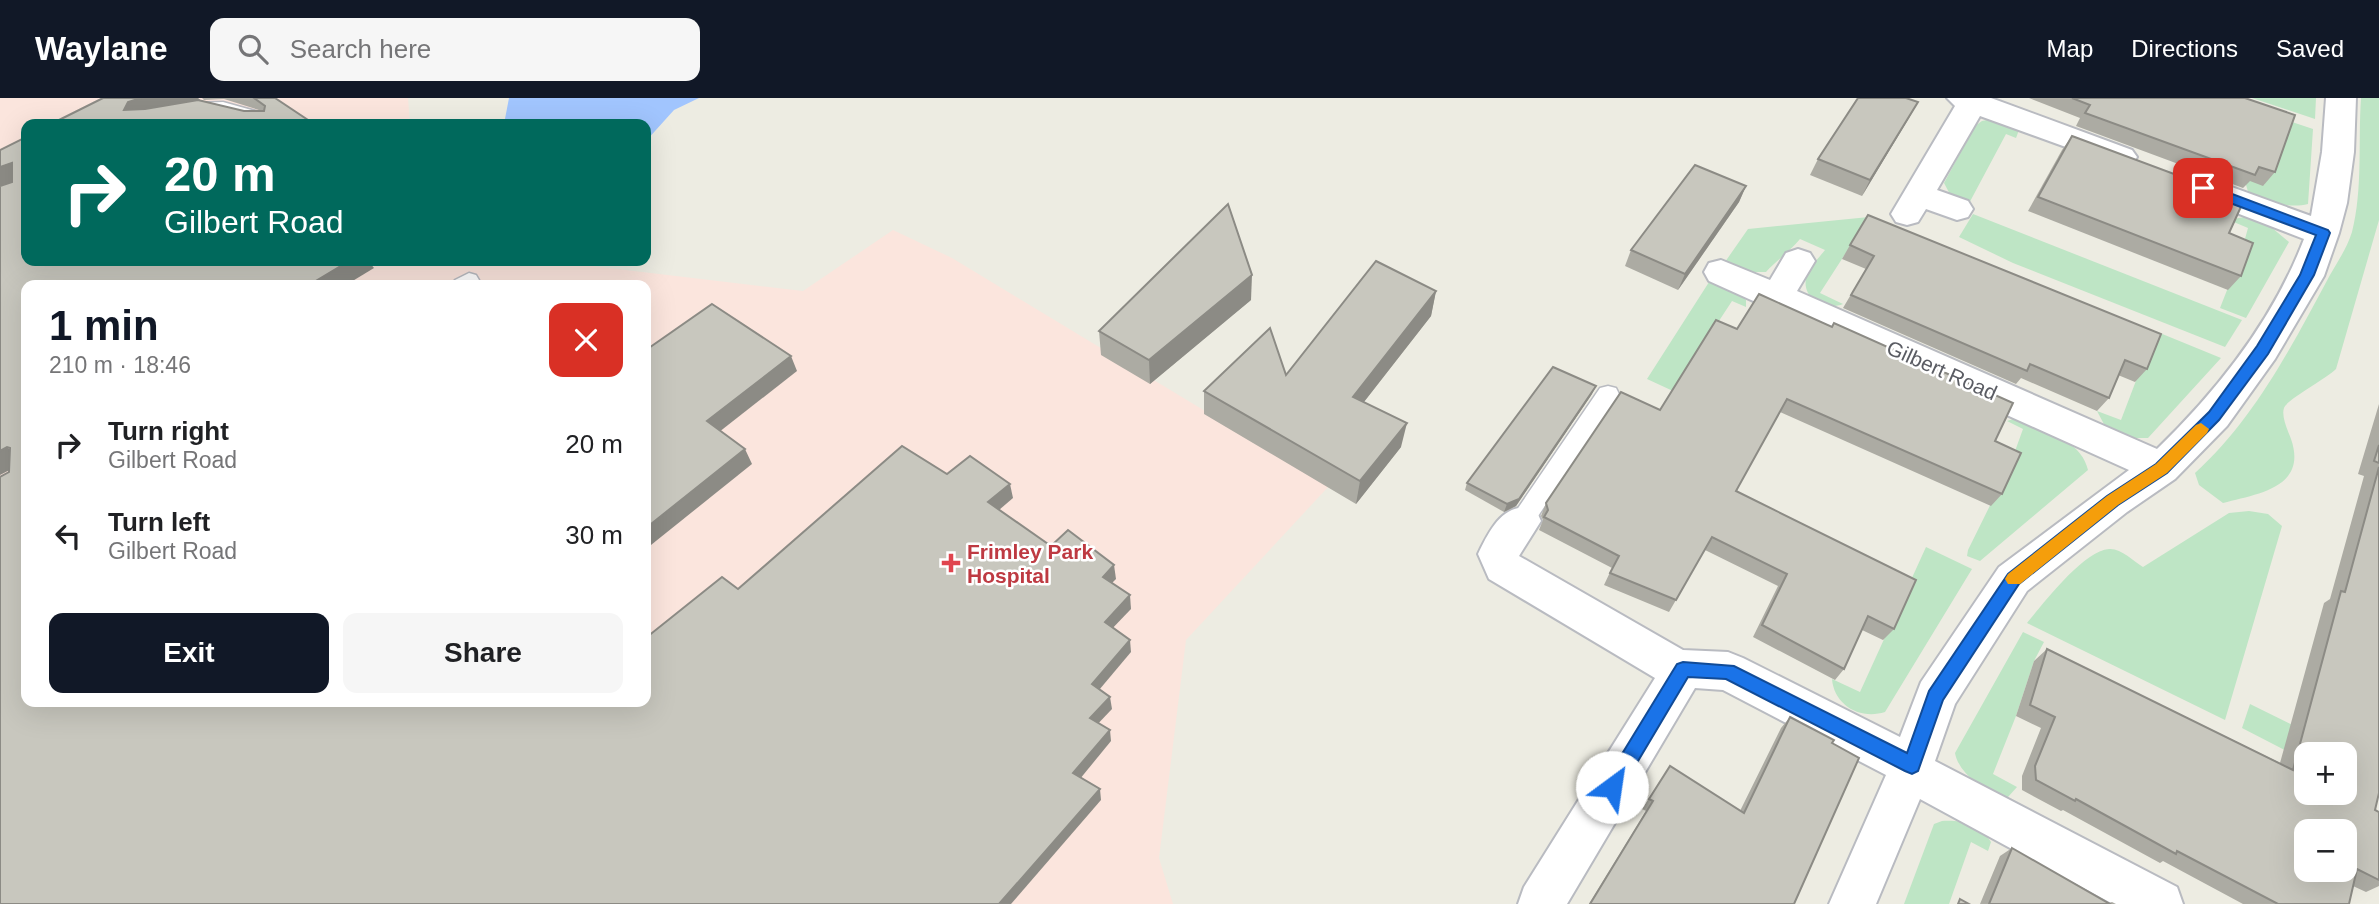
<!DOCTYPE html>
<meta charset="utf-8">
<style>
:root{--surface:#fff;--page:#f6f6f6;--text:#202124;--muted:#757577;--accent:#111827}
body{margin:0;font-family:Arial,sans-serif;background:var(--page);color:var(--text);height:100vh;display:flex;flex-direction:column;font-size:26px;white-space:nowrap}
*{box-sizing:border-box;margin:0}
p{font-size:23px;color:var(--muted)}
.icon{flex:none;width:38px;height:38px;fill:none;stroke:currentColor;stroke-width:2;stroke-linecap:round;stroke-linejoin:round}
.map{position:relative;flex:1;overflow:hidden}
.sheet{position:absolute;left:21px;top:182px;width:630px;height:427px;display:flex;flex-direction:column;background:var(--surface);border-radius:14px;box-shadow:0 7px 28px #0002}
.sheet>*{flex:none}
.top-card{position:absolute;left:21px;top:21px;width:630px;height:147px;border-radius:14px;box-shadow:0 7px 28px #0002;background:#00695c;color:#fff;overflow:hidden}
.fabs{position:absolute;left:2294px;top:644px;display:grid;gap:14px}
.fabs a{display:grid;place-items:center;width:63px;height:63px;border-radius:14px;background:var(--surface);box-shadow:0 7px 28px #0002;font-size:35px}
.pin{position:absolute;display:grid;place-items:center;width:60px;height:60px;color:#fff;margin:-30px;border-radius:14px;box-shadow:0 4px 10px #0006}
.me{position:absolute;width:77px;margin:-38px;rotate:31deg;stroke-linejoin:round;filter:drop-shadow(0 0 5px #0008)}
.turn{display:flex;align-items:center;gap:24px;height:147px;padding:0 28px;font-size:32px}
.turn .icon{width:91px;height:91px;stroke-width:2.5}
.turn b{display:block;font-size:49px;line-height:60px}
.round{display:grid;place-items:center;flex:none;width:74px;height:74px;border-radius:14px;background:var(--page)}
.head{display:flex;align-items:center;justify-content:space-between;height:119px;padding:0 28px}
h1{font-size:42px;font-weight:600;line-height:52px;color:var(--accent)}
.action{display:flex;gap:14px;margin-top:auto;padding:14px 28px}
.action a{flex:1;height:80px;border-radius:14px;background:var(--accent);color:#fff;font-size:28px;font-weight:600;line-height:80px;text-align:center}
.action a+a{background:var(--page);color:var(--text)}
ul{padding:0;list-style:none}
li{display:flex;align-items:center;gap:21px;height:91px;padding:0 28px}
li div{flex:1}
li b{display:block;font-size:26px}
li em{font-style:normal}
header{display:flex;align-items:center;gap:42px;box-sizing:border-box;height:98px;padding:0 35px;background:var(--accent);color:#fff}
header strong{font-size:33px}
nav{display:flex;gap:38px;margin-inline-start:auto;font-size:24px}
.search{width:490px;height:63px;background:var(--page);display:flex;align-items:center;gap:18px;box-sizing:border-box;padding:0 24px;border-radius:14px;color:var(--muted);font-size:26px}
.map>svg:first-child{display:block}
.medical{fill:#fbe5dd;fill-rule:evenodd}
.green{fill:#bee5c5}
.water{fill:#a1c5fe}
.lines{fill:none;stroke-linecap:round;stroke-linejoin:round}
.lane-casing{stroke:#b9bbc1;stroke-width:3}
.street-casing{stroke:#b9bbc1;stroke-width:4}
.lane{fill:#fff;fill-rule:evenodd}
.street{fill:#fff;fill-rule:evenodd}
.wall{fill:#acaba3}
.shaded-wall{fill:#8c8b85}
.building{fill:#c8c7be;stroke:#8c8b85;stroke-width:2;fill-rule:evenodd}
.route{fill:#1a73e8;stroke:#114b97;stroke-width:2}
.slow{fill:#f59e0b}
.health-dot{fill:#e0444e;stroke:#fff;stroke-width:2.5}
.labels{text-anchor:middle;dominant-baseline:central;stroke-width:5;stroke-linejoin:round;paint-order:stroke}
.street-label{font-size:21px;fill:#5a5c63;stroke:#fff}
.health-label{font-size:21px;font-weight:bold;fill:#be3a42;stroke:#fff;text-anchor:start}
</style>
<header>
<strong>Waylane</strong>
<div class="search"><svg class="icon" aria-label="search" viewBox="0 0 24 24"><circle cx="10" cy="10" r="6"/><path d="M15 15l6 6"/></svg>Search here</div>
<nav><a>Map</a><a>Directions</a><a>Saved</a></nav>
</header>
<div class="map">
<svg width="2379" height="806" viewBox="0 0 2379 806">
<rect width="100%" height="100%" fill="#edece2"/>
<!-- medical -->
<path class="medical" d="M 0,0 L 408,0 L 410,26 L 26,26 L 26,163 L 550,163 L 803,193 L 893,132 L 952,160 L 1329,388 L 1186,542 L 1159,760 L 1173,806 L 0,806 ZM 26,187 L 646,187 L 646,604 L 26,604 Z"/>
<!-- green -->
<g class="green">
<path d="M 2252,0 L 2316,0 L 2315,21 Z"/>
<path d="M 2361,0 L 2379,0 L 2379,122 L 2336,271 C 2326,281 2286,302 2284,310 C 2281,318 2288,333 2291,341 C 2308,390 2257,396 2223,405 L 2199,387 L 2195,375 C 2254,322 2293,246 2330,177 C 2338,163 2347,150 2352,134 C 2363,91 2358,44 2361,0 Z"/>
<path d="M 1992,21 L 2019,32 L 2016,40 L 2006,36 L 1966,111 L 1952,100 L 1944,85 L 1975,28 L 1982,23 Z"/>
<path d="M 2286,22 L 2313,31 L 2308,106 C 2288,111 2268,103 2249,97 L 2244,80 L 2264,87 Z"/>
<path d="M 1973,116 L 2242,222 L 2225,249 L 2013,165 L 1959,139 Z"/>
<path d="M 2249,118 L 2271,129 L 2289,144 L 2246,220 L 2220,210 L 2240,159 L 2248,130 L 2229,122 Z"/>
<path d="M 1869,119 L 1820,195 L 1843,206 C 1826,213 1802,202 1806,180 C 1808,170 1818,161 1825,152 L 1800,141 C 1789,154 1777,162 1766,174 L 1749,174 L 1725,164 L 1748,131 Z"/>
<path d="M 1711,181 L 1741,196 L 1746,202 L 1746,209 L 1732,203 L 1673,293 L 1647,281 Z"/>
<path d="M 2155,233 L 2221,260 L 2148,340 L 2133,340 L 2106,330 L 2097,313 L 2121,322 Z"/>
<path d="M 2016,320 C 2042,332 2081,341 2088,372 L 1980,463 L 1967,458 L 1968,452 L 2010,367 L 2023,331 L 2007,323 Z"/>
<path d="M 2249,413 L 2268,416 L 2282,428 L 2225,622 L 2027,525 C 2043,506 2083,453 2109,451 C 2121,450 2133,463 2143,469 L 2229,415 Z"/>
<path d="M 1926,449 L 1972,471 L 1885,614 C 1860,622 1834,607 1832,581 L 1860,594 Z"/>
<path d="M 2023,534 L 2044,544 L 2034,563 L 2016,618 L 1993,676 L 2017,689 L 2008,699 L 1998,701 C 1982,689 1959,676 1955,655 Z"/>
<path d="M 2250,606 L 2379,670 L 2379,699 L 2345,682 L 2345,656 L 2306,656 L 2306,663 L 2242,630 Z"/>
<path d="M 1942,723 C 1963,722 1980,726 1991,744 L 1988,753 L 1971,744 L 1949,806 L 1904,806 L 1934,726 Z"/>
</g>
<!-- water -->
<path class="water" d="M 509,0 L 699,0 L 674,12 L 646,43 L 646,26 L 504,26 Z"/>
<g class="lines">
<defs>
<g id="lane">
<path d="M 223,4 L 259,14 L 275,26 C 269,26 259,28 253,26 C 237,21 227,15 210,15 C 185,15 165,27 139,26 L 142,22 L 193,5 Z"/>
<path d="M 469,175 L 476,177 L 479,182 L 476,187 L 452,187 L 455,182 Z"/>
<path d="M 1608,288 L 1616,290 L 1619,296 L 1616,302 L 1530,430 L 1522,433 L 1514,430 L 1511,423 L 1514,416 L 1600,290 Z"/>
</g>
<g id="street">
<path d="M 1947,0 L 1991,0 L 2132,52 L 2137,59 L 2132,66 L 2121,69 L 1980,18 L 1937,92 L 1968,103 L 1973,111 L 1968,119 L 1957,122 L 1926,111 L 1918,124 L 1907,127 L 1896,124 L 1891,116 L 1955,8 Z"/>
<path d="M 2326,0 L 2356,0 L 2354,54 L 2347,105 L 2339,135 L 2324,178 L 2275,261 L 2227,328 L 2175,381 L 2127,414 L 2027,493 L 1955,606 L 1935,663 L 2177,789 L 2183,806 L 2113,806 L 1920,701 L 1876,806 L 1829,806 L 1886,677 L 1723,592 L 1695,590 L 1567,806 L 1518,806 L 1524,789 L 1655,580 L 1489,481 L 1478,456 C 1490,431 1505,401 1536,412 L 1541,423 L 1519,458 L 1683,552 L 1728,554 L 1743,560 L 1900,639 L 1921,584 L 1999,469 L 2129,372 L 1709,183 L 1704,174 L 1709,165 L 1721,162 L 1770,182 L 1786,155 L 1798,151 L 1810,155 L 1815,163 L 1797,193 L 2157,351 C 2219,291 2273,222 2304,141 L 2182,94 L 2177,86 L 2182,78 L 2193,75 L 2311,118 L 2322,54 Z"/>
</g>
</defs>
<!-- lane casing -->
<use href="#lane" class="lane-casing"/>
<!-- street casing -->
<use href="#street" class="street-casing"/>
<!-- lane -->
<use href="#lane" class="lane"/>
<!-- street -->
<use href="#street" class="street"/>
</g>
<!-- wall -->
<g class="wall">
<path d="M 103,0 L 198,0 L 200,2 L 244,13 L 262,13 L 224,1 L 204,2 L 202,0 L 275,0 L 314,26 Z"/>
<path d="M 2029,0 L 2245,0 L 2275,74 L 2263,88 L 2250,83 L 2243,90 L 2076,28 L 2080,20 Z"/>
<path d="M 1918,4 L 1862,98 L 1810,77 L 1818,61 Z"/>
<path d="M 2072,38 L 2229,135 L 2241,178 L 2228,192 L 2028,113 L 2062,52 Z"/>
<path d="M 1746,88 L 1739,104 L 1678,192 L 1625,168 L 1631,152 Z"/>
<path d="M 1850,147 L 2147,271 L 2135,284 L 2118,277 L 2109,300 L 2097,313 L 2021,280 L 2016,286 L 1843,210 L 1866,171 L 1842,161 Z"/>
<path d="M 1436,193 L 1431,218 L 1364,304 L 1401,349 L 1356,406 L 1204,316 L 1204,293 L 1286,277 Z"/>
<path d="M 1251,202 L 1150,286 L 1101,257 L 1099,233 Z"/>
<path d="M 1716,222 L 1995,343 L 2002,396 L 1991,408 L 1780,314 L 1736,393 L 1894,531 L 1883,542 L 1862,532 L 1844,571 L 1835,582 L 1753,539 L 1778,488 L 1705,452 L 1669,514 L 1604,487 L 1612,470 L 1539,432 L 1543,422 L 1541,418 L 1546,405 L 1660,312 Z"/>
<path d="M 1592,296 L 1516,408 L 1504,414 L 1465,392 L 1467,385 Z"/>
<path d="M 2379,306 L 2379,695 L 2375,712 L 2379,714 L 2379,788 L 2366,794 L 2353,788 L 2349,806 L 2243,806 L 2163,763 L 2160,765 L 2063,712 L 2061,713 L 2022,692 L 2022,678 L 2041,630 L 2016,618 L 2034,563 L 2047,551 L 2280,665 L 2324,505 L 2330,501 L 2364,378 L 2358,376 Z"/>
<path d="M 1790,619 L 1832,645 L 1794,806 L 1589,806 L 1646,713 L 1642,711 L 1670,668 L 1740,713 L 1781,630 Z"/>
<path d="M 2012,750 L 2109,805 L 2112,804 L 2116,806 L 1980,806 L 2000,758 Z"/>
</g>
<!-- shaded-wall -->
<g class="shaded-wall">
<path d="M 141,0 L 198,0 L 200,2 L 141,20 L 124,12 L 128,4 Z"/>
<path d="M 1918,4 L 1909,20 L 1862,98 L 1870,82 Z"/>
<path d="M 12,65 L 26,80 L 0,91 L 0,69 Z"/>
<path d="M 1746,88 L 1739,104 L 1678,192 L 1685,176 Z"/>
<path d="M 349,163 L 368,163 L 374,170 L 346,187 L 309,187 Z"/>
<path d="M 1252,177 L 1251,202 L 1150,286 L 1149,262 Z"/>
<path d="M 1436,193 L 1431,218 L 1349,323 L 1353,299 Z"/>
<path d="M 791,258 L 797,273 L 714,338 L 707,323 Z"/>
<path d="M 1596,288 L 1592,296 L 1516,408 L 1504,414 L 1507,406 Z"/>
<path d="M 1407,325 L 1401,349 L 1356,406 L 1360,383 Z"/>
<path d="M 7,349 L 25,364 L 0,377 L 0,353 Z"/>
<path d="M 745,351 L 752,366 L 646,451 L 646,430 Z"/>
<path d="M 1010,386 L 1013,400 L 992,418 L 988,404 Z"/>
<path d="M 1114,467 L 1116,481 L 1104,493 L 1103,479 Z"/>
<path d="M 1130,497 L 1131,511 L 1107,536 L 1105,524 Z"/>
<path d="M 1130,542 L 1131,554 L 1094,598 L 1092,586 Z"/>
<path d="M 1110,599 L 1112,611 L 1092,632 L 1090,620 Z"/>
<path d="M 1110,632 L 1111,643 L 1075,687 L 1073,675 Z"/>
<path d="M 1100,691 L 1101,702 L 1011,806 L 999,806 Z"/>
</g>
<!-- building -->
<g class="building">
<path d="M 103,0 L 141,0 L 128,4 L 124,12 L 145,11 L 198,2 L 244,13 L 264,13 L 265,8 L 254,0 L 275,0 L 314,26 L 51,26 Z"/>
<path d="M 1858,0 L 1906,0 L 1918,4 L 1870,82 L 1818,61 Z"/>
<path d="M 2072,0 L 2245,0 L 2295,17 L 2275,74 L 2259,69 L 2255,77 L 2085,15 L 2090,7 Z"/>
<path d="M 2072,38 L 2244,102 L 2229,135 L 2253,145 L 2241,178 L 2038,99 Z"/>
<path d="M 26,39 L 26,163 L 349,163 L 309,187 L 26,187 L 26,604 L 646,604 L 646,538 L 647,539 L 722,479 L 738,491 L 902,348 L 947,376 L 970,358 L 1010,386 L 988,404 L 1051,448 L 1068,432 L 1114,467 L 1103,479 L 1130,497 L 1105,524 L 1130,542 L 1092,586 L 1110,599 L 1090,620 L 1110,632 L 1073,675 L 1100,691 L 999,806 L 0,806 L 0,379 L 9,374 L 10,350 L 7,349 L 0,353 L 0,88 L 12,84 L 12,65 L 0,69 L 0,52 Z"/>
<path d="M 1695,67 L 1746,88 L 1685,176 L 1631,152 Z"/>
<path d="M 1228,106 L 1252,177 L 1149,262 L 1099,233 Z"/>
<path d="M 1868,117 L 2161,236 L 2147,271 L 2125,262 L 2109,300 L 2030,266 L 2027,273 L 1851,197 L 1874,158 L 1850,147 Z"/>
<path d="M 1376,163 L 1436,193 L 1353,299 L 1407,325 L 1360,383 L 1204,293 L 1270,230 L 1286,277 Z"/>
<path d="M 1759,196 L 1832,229 L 1834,225 L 2013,305 L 1995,343 L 2021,355 L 2002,396 L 1787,301 L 1736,393 L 1916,482 L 1894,531 L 1868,518 L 1844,571 L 1762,527 L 1787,476 L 1712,439 L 1676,502 L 1610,475 L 1619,458 L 1544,419 L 1548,412 L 1546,405 L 1621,294 L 1660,312 L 1716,222 L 1737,231 Z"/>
<path d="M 712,206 L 791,258 L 707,323 L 745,351 L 646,430 L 646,252 Z"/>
<path d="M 1553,269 L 1596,288 L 1519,401 L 1507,406 L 1467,385 Z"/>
<path d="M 2379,347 L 2379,365 L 2374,363 Z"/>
<path d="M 2379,369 L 2379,695 L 2375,712 L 2379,714 L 2379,782 L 2357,771 L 2349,806 L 2278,806 L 2177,753 L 2176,756 L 2076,701 L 2075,703 L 2036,682 L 2035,668 L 2055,619 L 2030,607 L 2047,551 L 2293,672 L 2341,493 L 2345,494 ZM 2306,656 L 2345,656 L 2345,695 L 2306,695 ZM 2306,733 L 2345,733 L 2345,772 L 2306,772 Z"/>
<path d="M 1790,619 L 1834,642 L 1832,645 L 1859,660 L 1794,806 L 1590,806 L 1653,703 L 1649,701 L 1670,668 L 1744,715 Z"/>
<path d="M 2012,750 L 2110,806 L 1989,806 Z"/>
<path d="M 1960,801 L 1969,806 L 1958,806 Z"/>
</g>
<!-- route -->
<path class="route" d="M 2203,85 L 2328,132 L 2330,135 L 2314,177 L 2268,256 L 2219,322 L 2167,375 L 2118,407 L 2019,486 L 1943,602 L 1918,673 L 1912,676 L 1905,673 L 1726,581 L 1688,579 L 1619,695 L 1612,697 L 1606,695 L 1603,689 L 1606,682 L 1677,566 L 1683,564 L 1734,568 L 1907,655 L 1929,593 L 2008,476 L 2107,398 L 2156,366 L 2209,314 L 2257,248 L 2300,177 L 2316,137 L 2198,93 L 2198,87 Z"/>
<!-- slow -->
<path class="slow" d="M 2201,325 L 2209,331 L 2207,335 L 2167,375 L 2118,407 L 2020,486 L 2008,486 L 2005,481 L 2008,476 L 2107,398 L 2156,366 L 2196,327 Z"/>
<!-- markers -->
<path class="health-dot" d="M947.5 454.5h7v7h7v7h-7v7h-7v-7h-7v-7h7z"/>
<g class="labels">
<!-- street labels -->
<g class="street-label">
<text transform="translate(1942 272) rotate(24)">Gilbert Road</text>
</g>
<!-- health labels -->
<g class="health-label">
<text x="967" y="453">Frimley Park<tspan x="967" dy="24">Hospital</tspan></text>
</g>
</g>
</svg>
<div class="fabs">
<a>+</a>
<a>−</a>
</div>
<div class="pin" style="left:2203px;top:90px;background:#d93025"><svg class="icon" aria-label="arrive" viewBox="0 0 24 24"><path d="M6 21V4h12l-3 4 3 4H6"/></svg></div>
<svg class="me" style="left:1612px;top:689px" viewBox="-20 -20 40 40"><circle r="19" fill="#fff"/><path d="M0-13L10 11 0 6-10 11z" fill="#1a73e8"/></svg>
<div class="top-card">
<div class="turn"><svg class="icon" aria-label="right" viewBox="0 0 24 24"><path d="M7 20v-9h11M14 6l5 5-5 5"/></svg><div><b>20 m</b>Gilbert Road</div></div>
</div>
<section class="sheet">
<div class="head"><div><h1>1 min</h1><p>210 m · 18:46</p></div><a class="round" style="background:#d93025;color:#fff"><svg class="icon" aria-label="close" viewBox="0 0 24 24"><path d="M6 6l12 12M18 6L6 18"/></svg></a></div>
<ul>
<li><svg class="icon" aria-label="right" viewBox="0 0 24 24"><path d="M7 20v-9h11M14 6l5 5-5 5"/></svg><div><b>Turn right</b><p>Gilbert Road</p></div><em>20 m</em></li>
<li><svg class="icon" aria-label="left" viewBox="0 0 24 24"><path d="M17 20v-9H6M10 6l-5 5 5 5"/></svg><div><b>Turn left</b><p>Gilbert Road</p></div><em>30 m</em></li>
</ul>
<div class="action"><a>Exit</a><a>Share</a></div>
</section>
</div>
